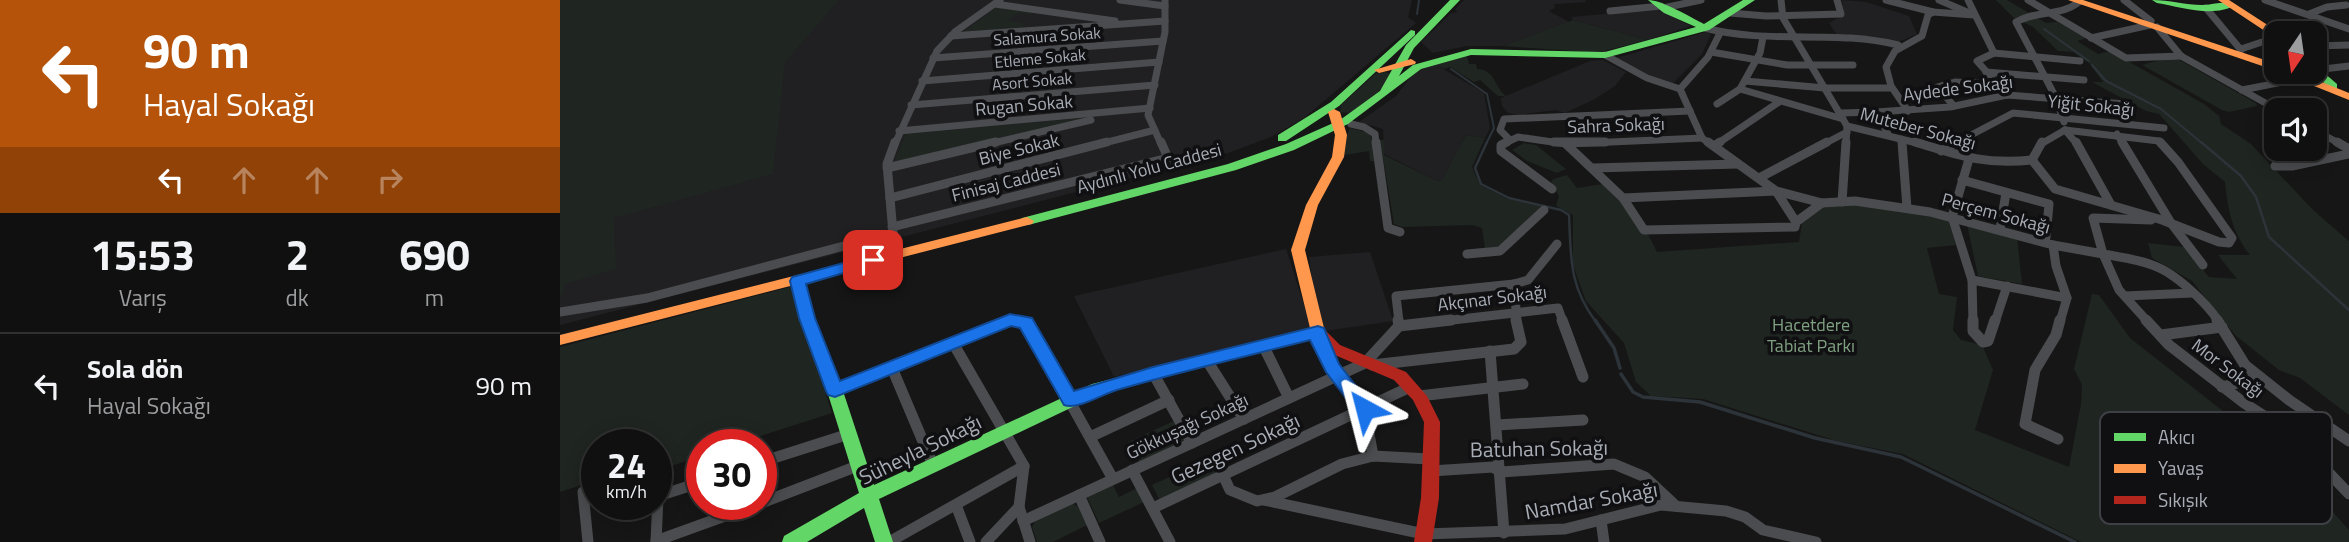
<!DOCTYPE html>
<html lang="tr">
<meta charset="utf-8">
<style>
:root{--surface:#101010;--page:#191919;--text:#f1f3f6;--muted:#9c9d9f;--line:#303030}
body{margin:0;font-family:"Titillium Web",sans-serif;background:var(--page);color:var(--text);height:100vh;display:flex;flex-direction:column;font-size:26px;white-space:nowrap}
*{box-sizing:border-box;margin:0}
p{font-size:23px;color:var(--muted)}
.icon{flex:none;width:38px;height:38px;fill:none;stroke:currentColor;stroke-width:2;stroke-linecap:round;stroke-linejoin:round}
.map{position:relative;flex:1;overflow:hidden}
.drawer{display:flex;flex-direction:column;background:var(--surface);width:560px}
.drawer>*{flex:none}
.banner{background:#b45309;color:#fff;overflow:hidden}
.needle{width:46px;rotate:193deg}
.buttons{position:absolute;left:1704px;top:21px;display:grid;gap:14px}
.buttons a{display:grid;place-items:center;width:63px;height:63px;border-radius:14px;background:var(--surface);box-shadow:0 4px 18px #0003,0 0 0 2px var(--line);font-size:35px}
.speed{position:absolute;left:21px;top:429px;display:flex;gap:14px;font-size:35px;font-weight:700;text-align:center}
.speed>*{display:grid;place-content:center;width:91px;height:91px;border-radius:50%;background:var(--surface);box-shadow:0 4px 18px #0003,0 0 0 2px var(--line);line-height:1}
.speed small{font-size:18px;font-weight:400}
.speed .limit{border:10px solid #d22;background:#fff;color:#111}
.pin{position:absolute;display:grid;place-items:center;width:60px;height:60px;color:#fff;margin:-30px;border-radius:14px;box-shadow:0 4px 10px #0006}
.me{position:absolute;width:77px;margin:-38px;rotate:322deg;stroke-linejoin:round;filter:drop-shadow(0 0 5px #0008)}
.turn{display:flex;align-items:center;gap:24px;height:147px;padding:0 28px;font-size:32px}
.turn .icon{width:91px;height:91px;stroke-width:2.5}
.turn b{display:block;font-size:49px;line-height:60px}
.lanes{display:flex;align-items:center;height:66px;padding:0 28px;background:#0003;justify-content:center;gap:35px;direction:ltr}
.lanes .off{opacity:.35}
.eta{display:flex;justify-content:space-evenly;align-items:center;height:119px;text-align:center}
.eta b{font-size:42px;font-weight:700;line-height:49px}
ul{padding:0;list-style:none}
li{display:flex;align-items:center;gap:21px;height:105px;padding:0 28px;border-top:2px solid var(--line)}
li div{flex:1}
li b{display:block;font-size:26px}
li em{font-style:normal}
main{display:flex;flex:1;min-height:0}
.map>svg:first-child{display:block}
.built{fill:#202022}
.green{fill:#1f2520}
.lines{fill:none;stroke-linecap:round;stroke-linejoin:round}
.stream-far2{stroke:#2c3339;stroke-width:2}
.stream-far1{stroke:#2c3339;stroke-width:2.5}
.stream{stroke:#2c3339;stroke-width:3.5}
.street-far2{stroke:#4b4c4f;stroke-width:7}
.street-far1{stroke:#4b4c4f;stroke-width:9}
.street{stroke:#4b4c4f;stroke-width:11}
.fast{fill:#63d668;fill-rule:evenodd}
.slow{fill:#ff974d;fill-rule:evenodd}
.jam{fill:#b3261e;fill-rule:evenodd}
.route{fill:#1a73e8;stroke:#114b97;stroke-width:2}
.labels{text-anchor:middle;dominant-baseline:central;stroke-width:7;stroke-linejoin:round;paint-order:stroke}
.far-street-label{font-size:16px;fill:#a8adb6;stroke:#101012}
.street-label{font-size:18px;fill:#a8adb6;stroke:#101012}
.park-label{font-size:18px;fill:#80a082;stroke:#101012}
.near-street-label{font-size:21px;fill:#a8adb6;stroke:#101012}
.key{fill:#101012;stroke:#3e3f43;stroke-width:2}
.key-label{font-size:19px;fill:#a8adb6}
</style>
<main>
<section class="drawer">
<div class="banner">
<div class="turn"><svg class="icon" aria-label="left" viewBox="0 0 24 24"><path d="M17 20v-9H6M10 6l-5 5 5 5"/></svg><div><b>90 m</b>Hayal Sokağı</div></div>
<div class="lanes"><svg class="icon" aria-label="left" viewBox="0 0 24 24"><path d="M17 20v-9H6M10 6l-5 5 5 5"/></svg><svg class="icon off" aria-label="ahead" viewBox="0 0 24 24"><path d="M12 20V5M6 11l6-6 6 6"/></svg><svg class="icon off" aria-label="ahead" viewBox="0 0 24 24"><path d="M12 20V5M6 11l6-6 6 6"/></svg><svg class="icon off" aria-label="right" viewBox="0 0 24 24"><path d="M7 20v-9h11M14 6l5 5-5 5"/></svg></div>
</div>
<div class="eta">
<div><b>15:53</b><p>Varış</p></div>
<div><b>2</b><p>dk</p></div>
<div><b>690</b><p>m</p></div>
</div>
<ul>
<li><svg class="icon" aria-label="left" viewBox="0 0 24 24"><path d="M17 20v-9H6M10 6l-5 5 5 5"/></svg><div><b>Sola dön</b><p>Hayal Sokağı</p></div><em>90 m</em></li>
</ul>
</section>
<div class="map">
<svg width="1789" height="542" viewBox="0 0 1789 542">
<rect width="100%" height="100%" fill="#161616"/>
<!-- built -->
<g class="built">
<path d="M 0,0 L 852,0 L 848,17 L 856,23 L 744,118 L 711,137 L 668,153 L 0,325 Z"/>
<path d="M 904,0 L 1025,0 L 1026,2 L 994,4 L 995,8 L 989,11 L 1009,22 L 943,46 L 907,46 L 873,53 L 861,42 L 891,13 L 898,12 L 895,9 Z"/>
<path d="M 1282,0 L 1306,2 L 1349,16 L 1357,34 L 1338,42 L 1277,35 L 1269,23 L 1283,15 Z"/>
<path d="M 1096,9 L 1131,26 L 1088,40 L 1013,20 L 1011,17 Z"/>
<path d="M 1146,32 L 1151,34 L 1142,54 L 1112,84 L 1090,77 L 1056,58 Z"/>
<path d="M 1043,60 L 1066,72 L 1055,86 L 1035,99 L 1005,113 L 996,110 L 957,115 L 948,113 L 942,106 L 941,98 L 1030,61 Z"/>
<path d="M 875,64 L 924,93 L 930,128 L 925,138 L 906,135 L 882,180 L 877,181 L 824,154 L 823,129 L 799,122 L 836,96 L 855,71 Z"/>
<path d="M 726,249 L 752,330 L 554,377 L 514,296 Z"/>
<path d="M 810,252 L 833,321 L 765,331 L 755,301 L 749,257 Z"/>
</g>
<!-- green -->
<g class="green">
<path d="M 0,0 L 279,0 L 225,62 L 213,174 L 54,218 L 56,269 L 5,284 L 3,295 L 0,295 Z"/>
<path d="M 1436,0 L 1447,0 L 1486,23 L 1497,22 L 1527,38 L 1517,41 L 1538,54 L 1550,51 L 1644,104 L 1659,116 L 1661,124 L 1691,144 L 1753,210 L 1789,241 L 1789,415 L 1740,378 L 1719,370 L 1675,335 L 1632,281 L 1592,258 L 1588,243 L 1624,247 L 1649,277 L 1677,279 L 1658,255 L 1690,255 C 1672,232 1668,211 1665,182 L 1643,164 L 1599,114 L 1586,111 L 1532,82 L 1543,82 L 1529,63 L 1513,52 L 1498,51 L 1473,27 L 1454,18 Z"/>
<path d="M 439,6 L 475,11 L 470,15 L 459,13 L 448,20 L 464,24 L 462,29 L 403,32 Z"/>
<path d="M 1013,20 L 1088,40 L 1044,51 L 1027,52 L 943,46 Z"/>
<path d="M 907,56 L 909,64 L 916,64 L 917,69 C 936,70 934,87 946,96 L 938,96 L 920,80 L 914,82 L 890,67 L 884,69 L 875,64 Z"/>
<path d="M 1610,57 L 1616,58 L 1696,103 L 1697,106 L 1669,112 L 1662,110 L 1582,65 Z"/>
<path d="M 826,72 L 832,75 L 814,98 L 789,113 L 780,112 L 781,105 L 816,73 Z"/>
<path d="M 526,118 L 334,162 L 346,134 Z"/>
<path d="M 790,128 L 810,133 L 817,161 L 810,161 L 809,151 L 785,155 L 783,146 Z"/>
<path d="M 906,135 L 925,138 L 912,167 L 920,185 L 948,199 L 983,207 L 940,248 L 925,249 L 922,228 L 912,225 L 842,227 L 834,224 L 820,140 L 824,140 L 824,155 L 877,181 L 882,180 Z"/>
<path d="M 964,143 L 976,145 L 1006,169 L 997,173 L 967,161 L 952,150 Z"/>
<path d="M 1007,175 L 1017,188 L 1043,184 L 1071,201 L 1097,252 L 1239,242 L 1242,222 L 1267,206 L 1283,203 L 1387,217 L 1396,245 L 1367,248 L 1379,294 L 1397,297 L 1393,330 L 1401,340 L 1422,345 L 1433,370 L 1415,430 L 1509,467 L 1521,404 L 1522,385 L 1514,369 L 1532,294 L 1539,295 L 1570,338 L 1729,463 L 1789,530 L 1789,542 L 1521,542 L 1343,454 L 1277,441 L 1143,399 L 1091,396 L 1076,382 L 1064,343 L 1026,301 L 1013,265 L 1013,215 L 996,206 L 999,196 L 991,183 L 993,179 Z"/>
<path d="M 1407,224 L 1457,237 L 1462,284 L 1418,276 Z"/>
<path d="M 230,287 L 272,413 L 176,444 L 142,444 L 142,456 L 111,466 L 96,460 L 96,444 L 37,444 L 37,480 L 0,492 L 0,347 Z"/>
<path d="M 614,421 L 626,440 L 579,462 L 568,442 Z"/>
<path d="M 647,460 L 656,475 L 600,501 L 592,485 Z"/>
<path d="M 552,483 L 559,497 L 577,488 L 584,502 L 539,523 L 526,495 Z"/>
<path d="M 512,503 L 519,507 L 527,525 L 493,542 L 477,542 L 472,527 L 476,520 Z"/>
</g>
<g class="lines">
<!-- stream-far2 -->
<g class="stream-far2">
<path d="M 857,14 L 859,0"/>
<path d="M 1484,29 L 1529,61"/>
<path d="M 1532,65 L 1546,81 L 1601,109 L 1643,144"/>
<path d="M 891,69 L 927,94 L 934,128 L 926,144"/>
</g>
<!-- stream-far1 -->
<g class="stream-far1">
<path d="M 927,142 L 915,168 L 921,184 L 949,198 L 1001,210 L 1009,215 C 1011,258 1009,286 1036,322"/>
<path d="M 1641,142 L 1681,176 L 1696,197 L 1709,237 L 1789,310"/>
</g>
<!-- stream -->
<g class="stream">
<path d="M 1035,320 L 1054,348 L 1060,368"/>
<path d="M 1061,374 L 1073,392 L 1083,397 L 1140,402 L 1255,438 L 1341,457 L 1515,542"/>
</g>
<!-- street-far2 -->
<g class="street-far2">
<path d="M 560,0 L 605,6"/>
<path d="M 1221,0 L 1223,18 L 1287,126 L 1286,144"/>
<path d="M 1326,0 L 1373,12 L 1414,15"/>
<path d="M 1379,0 L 1407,12"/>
<path d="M 1408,0 L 1434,53"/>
<path d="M 1468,0 L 1566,58 L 1621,56"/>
<path d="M 1564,0 L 1591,21"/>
<path d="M 1705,0 L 1789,29"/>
<path d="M 435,4 L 555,21"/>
<path d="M 1103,8 L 1141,0"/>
<path d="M 1646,8 L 1681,50"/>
<path d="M 1050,11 L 1101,6"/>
<path d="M 1170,13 L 1206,16 L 1281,14 L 1277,0"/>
<path d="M 1749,14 L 1767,7 L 1786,5"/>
<path d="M 1597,27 L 1621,56 L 1718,110"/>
<path d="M 1145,28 C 1209,45 1274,29 1338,45"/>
<path d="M 391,36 L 605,21"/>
<path d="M 1531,38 L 1590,25"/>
<path d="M 1755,46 L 1789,45"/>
<path d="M 1681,49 L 1717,37"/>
<path d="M 1151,52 L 1227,65 L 1293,65"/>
<path d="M 1045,55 L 1087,78 L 1120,89"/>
<path d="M 373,58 L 603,41"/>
<path d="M 1755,70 L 1789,66"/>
<path d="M 1426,72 L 1524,80"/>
<path d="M 362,81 L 599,62"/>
<path d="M 1185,81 L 1265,88 L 1330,88"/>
<path d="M 1120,89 L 1142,138 L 1150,144"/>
<path d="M 1120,89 L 1148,57 L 1160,33"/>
<path d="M 1180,89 L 1283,119"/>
<path d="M 1682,90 L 1743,78"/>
<path d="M 1447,95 L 1417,61 L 1434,53 L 1520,61"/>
<path d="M 1157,104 L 1180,89 L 1200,53 L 1203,37"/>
<path d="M 351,105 L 595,85"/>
<path d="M 1394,106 L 1377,87 L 1395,82 L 1436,84"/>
<path d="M 1348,111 L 1331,86 L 1326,67 L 1335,51 L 1362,36 L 1368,15 L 1373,12"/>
<path d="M 1280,113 L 1316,112"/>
<path d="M 1504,122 L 1495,96 L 1456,22 C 1476,10 1500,17 1519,2"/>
<path d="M 791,124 L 804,127 L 815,134 L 816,144"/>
<path d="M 1287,126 L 1361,144"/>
<path d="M 1505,130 L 1599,141 L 1602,144"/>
<path d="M 1505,130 L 1517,144"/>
<path d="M 1755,130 L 1780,144"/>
<path d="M 339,131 L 590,108"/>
<path d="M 1328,134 L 1316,112 L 1390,107 L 1447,95 L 1566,104"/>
<path d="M 1557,134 L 1563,144"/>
<path d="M 1341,139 L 1342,144"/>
<path d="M 950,140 L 940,130 L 944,119 L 1130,111"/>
<path d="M 335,144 L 377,51 L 396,31 L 440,0"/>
<path d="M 429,144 L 531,120"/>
<path d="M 540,144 L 595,130"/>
<path d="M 601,144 L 588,115 L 605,32 L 605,1"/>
<path d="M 943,144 L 958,137 L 1006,144 L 1142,138"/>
<path d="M 1157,144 L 1219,102"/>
<path d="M 1264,144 L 1287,132"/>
<path d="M 1394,144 L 1453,113 L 1604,128"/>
<path d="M 1481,144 L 1505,130"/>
</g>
<!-- street-far1 -->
<g class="street-far1">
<path d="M 816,142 L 828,228 L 840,232"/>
<path d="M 947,142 L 941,145 L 941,151 L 992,189"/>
<path d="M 994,142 L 1045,142"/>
<path d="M 1148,142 L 1216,191 L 1236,222"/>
<path d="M 1342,142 L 1347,208"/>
<path d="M 1355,142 C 1400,156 1425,165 1472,160 L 1495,189 L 1602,220 L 1659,242 L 1669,243 L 1672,238 L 1618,162 L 1600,142"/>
<path d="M 1516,142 L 1551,205"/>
<path d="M 1562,142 L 1611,223 L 1643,265"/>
<path d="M 1777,142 L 1789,149"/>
<path d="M 1006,144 L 1063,198 L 1084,230 L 1235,227 L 1236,222 L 1262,203"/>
<path d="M 1154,146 L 1160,142"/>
<path d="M 1381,151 L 1398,142"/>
<path d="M 1409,159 L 1392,217 L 1412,280 L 1413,322"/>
<path d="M 1472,160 L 1482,142"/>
<path d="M 1715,166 L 1732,166 L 1789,154"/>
<path d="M 327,168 L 436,142"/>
<path d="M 1033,168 L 1178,164"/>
<path d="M 1199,178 L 1267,142"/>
<path d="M 1402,180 L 1489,204 L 1486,237 L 1476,239"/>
<path d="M 330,198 L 547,142"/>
<path d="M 1063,198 L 1216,191 L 1262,203 L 1295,201 L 1370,212 L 1493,245 L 1543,254 L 1533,218 L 1591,220"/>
<path d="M 1282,202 L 1286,142"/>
<path d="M 332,227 L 608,158 L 601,142"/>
<path d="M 1440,229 L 1446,193"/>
<path d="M 334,244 L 327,164 L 335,142"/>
<path d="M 1493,245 L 1496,266 L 1507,298 L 1500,322"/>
<path d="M 907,254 L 940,251 L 984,210"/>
<path d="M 1543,254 L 1559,290 L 1588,322"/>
<path d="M 1543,254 C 1559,257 1577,259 1592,265 C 1614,272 1646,302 1659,322"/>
<path d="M 1412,280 L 1507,298"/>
<path d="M 1565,296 L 1632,293"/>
<path d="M 0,312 L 87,298 L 333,233"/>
<path d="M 445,322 L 460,322"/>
<path d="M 839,322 L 836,296 L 954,284"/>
<path d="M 875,322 L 998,308 L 1003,322"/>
<path d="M 957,322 L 954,284 L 968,280 L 997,244"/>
<path d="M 1435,322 L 1447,286"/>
</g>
<!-- street -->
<g class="street">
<path d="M 451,320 L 466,323 L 553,479"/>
<path d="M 1002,320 L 1023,377"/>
<path d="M 1413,320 L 1413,331 L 1423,342 L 1428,341 L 1435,320"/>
<path d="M 1586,320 L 1609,345 L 1684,403 L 1732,434 L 1789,494"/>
<path d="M 1657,320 L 1685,365 L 1729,400 L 1789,441"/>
<path d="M 839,326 L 891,320"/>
<path d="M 758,333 L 772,368 L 804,406 L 813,456"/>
<path d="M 1601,335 L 1662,327"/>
<path d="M 393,343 L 464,466 L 459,507 L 470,542"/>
<path d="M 703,345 L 729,398"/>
<path d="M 930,351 L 944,533"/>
<path d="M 646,359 L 684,419"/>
<path d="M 812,365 L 954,349 L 961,342 L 956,320"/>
<path d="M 332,368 L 373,465"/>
<path d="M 593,373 L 632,443"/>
<path d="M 1662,387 L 1700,377"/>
<path d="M 275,391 L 450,320"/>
<path d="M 859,396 L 963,384"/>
<path d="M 937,425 L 1023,420"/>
<path d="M 530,437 L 609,400"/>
<path d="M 1498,439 L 1465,424 L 1475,370 L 1496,335 L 1500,320"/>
<path d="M 201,462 L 289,434"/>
<path d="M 572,470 L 610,542"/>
<path d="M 871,471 L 933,467 L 941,472 L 1054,464 L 1085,477 L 1116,506"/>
<path d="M 663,475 L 670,490 L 697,501 L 715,497 L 782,464 L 813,456 L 870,459"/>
<path d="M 23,492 L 28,542"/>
<path d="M 519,495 L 540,542"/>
<path d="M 98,496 L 142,482"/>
<path d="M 704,500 L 864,534 L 1005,529 L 1101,505 L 1166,511 L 1185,517 L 1203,530 L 1256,542"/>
<path d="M 201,503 L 300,465"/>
<path d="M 396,505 L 410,542"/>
<path d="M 593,508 L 850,387"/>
<path d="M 1041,520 L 1044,542"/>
<path d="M 463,521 L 805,363 L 839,326 L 838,320"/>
<path d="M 96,541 L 198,504"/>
<path d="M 96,542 L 99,475"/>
<path d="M 329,542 L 464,466"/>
<path d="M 426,542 L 459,507"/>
</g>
<!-- fast -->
<g class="fast">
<path d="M 890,0 L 900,0 L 854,48 L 839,76 L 853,65 L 911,49 L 1045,52 L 1136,27 L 1104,13 L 1088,0 C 1102,0 1130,17 1144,24 L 1183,0 L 1195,0 L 1149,30 L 1045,58 L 911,55 L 861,69 L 788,124 L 734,150 L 676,170 L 472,224 L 467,225 L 460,221 L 462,218 L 668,164 L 726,144 L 780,120 L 820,91 L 846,45 Z"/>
<path d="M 1592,0 C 1609,0 1626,5 1642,5 C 1653,5 1666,0 1675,5 C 1654,18 1620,7 1597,3 Z"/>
<path d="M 851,30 L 855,31 L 855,35 L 779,106 L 726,141 L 718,141 L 718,135 L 771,102 Z"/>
<path d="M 1755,65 L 1777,84 L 1777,88 L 1769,88 L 1753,72 L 1755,72 Z"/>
<path d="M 238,276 L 245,281 L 254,318 L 283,391 L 314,485 L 532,384 L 758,327 L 763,328 L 765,332 L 763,336 L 758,337 L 542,393 L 319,499 L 333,542 L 315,542 L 304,508 L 247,542 L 222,542 L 224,536 L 299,493 L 267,391 L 240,318 L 231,281 Z"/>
</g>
<!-- slow -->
<g class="slow">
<path d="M 1508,0 L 1523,0 L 1717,64 L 1717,71 Z"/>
<path d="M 1658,0 L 1669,0 L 1720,33 L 1717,33 L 1717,39 Z"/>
<path d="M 851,59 L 856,62 L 855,64 L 819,73 L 814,70 Z"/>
<path d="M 1723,72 L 1737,72 L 1789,93 L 1789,100 L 1724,74 Z"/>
<path d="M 774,109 L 780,112 L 787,135 L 784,157 L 758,205 L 745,250 L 765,332 L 763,336 L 753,336 L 751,332 L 731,250 L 746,205 L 772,157 L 775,135 L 768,112 Z"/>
<path d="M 467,217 L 474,221 L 472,224 L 0,345 L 0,335 Z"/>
</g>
<!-- jam -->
<path class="jam" d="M 758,327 L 763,328 L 780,345 L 846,372 L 867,396 L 880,422 L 879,498 L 872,542 L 854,542 L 861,498 L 864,422 L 853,400 L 834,380 L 770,353 L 751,332 L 753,328 Z"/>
</g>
<!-- route -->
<path class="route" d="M 313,255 L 320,260 L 318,263 L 246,284 L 255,318 L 280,381 L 450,314 L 472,318 L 514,391 L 593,367 L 758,326 L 764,328 L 779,364 L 814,409 L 811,414 L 798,414 L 766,372 L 750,340 C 687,356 623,371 560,389 C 544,393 519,410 504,405 L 460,328 L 451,326 L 275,397 L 268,395 L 266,391 L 239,318 L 230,281 L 232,277 Z"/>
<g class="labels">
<!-- far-street labels -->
<g class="far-street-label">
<text transform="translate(487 36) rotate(-4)">Salamura Sokak</text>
<text transform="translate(480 58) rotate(-5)">Etleme Sokak</text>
<text transform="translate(472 81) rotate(-5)">Asort Sokak</text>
</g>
<!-- street labels -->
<g class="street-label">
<text transform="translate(1398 88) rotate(-7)">Aydede Sokağı</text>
<text transform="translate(464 105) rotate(-5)">Rugan Sokak</text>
<text transform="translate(1531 105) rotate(6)">Yiğit Sokağı</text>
<text transform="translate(1056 125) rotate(-2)">Sahra Sokağı</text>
<text transform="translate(1358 128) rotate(15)">Muteber Sokağı</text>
<text transform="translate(459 149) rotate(-14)">Biye Sokak</text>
<text transform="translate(589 168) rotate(-15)">Aydınlı Yolu Caddesi</text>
<text transform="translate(446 182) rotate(-14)">Finisaj Caddesi</text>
<text transform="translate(1436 213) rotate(15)">Perçem Sokağı</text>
<text transform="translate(932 298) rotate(-7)">Akçınar Sokağı</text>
<text transform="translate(1668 368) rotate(37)">Mor Sokağı</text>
<text transform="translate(627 426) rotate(-25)">Gökkuşağı Sokağı</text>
</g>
<!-- park labels -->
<g class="park-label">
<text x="1251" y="324">Hacetdere<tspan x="1251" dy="21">Tabiat Parkı</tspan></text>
</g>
<!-- near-street labels -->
<g class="near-street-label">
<text transform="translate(675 448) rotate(-25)">Gezegen Sokağı</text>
<text transform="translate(979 448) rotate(-1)">Batuhan Sokağı</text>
<text transform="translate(360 449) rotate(-26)">Süheyla Sokağı</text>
<text transform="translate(1031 500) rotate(-10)">Namdar Sokağı</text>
</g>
</g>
<!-- legend -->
<rect x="1540" y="412" width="232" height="112" rx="10" class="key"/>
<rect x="1554" y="433" width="32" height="8" fill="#63d668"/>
<rect x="1554" y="464" width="32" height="9" fill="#ff974d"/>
<rect x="1554" y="496" width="32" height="8" fill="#b3261e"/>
<g class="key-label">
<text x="1598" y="444">Akıcı</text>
<text x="1598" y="475">Yavaş</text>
<text x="1598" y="507">Sıkışık</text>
</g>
</svg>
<div class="buttons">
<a><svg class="needle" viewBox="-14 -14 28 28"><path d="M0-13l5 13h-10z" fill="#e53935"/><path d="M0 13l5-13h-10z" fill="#9c9d9f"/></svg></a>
<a><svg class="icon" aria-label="sound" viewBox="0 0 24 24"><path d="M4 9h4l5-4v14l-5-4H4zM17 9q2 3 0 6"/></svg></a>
</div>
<div class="speed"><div>24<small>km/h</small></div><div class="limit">30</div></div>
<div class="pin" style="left:313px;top:260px;background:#d93025"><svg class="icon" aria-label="arrive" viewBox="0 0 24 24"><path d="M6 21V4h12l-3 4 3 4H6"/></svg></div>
<svg class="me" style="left:805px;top:409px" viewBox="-20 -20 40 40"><path d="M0-17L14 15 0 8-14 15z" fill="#1a73e8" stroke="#fff" stroke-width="4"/></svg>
</div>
</main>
